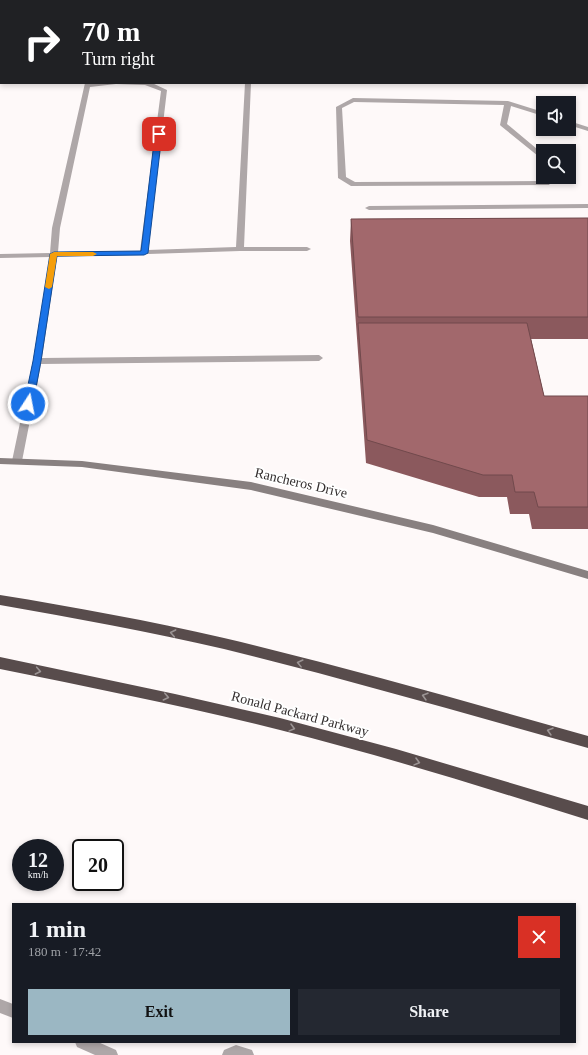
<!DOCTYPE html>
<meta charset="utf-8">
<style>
:root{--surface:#171b24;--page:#242831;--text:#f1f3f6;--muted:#9ea1a6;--accent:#9bb7c3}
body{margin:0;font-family:"Times New Roman",serif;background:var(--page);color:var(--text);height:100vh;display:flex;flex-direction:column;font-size:15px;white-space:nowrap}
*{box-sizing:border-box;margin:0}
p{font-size:13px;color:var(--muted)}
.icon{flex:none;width:22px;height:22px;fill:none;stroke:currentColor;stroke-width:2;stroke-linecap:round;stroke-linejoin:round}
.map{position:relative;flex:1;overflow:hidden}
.details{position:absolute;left:12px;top:903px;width:564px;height:140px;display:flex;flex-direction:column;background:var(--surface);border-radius:0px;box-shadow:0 2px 6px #0003}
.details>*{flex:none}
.guide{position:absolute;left:0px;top:0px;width:588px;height:84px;box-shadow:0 2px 6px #0003;background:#202124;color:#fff;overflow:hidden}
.buttons{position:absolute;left:536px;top:96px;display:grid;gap:8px}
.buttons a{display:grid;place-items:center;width:40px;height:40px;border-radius:0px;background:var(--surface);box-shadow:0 2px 6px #0003;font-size:20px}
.speed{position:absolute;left:12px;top:839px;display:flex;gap:8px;font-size:20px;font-weight:700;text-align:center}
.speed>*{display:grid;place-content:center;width:52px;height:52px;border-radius:50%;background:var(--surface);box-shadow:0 2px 6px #0003;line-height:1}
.speed small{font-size:10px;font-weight:400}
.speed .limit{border:2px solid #111;border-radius:6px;background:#fff;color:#111}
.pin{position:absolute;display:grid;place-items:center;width:34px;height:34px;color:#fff;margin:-17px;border-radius:8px;box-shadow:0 2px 6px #0006}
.me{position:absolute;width:44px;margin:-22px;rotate:11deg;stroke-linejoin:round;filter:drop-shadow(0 0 3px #0008)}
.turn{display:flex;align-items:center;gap:14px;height:84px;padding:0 16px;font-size:18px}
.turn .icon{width:52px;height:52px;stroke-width:2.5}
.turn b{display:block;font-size:28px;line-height:34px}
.round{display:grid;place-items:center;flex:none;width:42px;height:42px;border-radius:0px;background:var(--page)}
.head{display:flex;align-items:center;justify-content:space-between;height:68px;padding:0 16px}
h1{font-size:24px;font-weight:700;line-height:30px}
.action{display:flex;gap:8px;margin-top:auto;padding:8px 16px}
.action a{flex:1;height:46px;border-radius:0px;background:var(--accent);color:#111;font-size:16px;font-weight:700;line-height:46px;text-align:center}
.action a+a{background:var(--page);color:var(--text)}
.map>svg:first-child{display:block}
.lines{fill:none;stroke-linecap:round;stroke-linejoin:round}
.service{fill:#aea7a8;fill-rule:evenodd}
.secondary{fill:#888080;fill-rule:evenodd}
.motorway{fill:#584c4c;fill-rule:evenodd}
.wall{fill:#8b595d}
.building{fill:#a2686c;stroke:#71494c}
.oneway{stroke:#9b9494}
.route{fill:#1a73e8;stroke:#114b97}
.slow{fill:#f59e0b}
.labels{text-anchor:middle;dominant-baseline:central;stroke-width:4;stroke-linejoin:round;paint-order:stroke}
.street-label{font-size:14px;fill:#342f2f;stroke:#fff}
</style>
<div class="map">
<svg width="588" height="1055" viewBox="0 0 588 1055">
<rect width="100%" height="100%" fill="#fef9f9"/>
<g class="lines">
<!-- service -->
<g class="service">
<path d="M 247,0 L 253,0 L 254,1 L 248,1 Z"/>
<path d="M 432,0 L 438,0 L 439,1 L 433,1 Z"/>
<rect x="512" y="0" width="6" height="1"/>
<rect x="561" y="0" width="6" height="1"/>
<rect x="587" y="32" width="1" height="4"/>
<path d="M 85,83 L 152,83 L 167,90 L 148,250 L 236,247 L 245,83 L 251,83 L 244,247 L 307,247 L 311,249 L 307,251 L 240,251 L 57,257 L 42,358 L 319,355 L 323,358 L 319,361 L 41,364 L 22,461 L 17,464 L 12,461 L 33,361 L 50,257 L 0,258 L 0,254 L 50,253 L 52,228 ZM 116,84 L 145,85 L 161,91 L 140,251 L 58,252 L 60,228 L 90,87 Z"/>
<path d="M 353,98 L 508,101 L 543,112 L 543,116 L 511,106 L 507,124 L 543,154 L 543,160 L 501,126 L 500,125 L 504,105 L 354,102 L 342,108 L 346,177 L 355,182 L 544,181 L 547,177 L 555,177 L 549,185 L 546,185 L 351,186 L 338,178 L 336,107 Z"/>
<path d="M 569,121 L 588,127 L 588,131 L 569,125 Z"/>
<path d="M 588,204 L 588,208 L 369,210 L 365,208 L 369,206 Z"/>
<path d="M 0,999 L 13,1004 L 13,1018 L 0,1013 Z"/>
<path d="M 75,1042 L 98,1042 L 116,1050 L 118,1055 L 95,1055 L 77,1047 Z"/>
<path d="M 236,1045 L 252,1050 L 254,1055 L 222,1055 L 224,1050 Z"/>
</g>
<!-- secondary -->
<path class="secondary" d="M 0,458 L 82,461 L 251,482 L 433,525 L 588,571 L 588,579 L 433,533 L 251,490 L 82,467 L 0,464 Z"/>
<!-- motorway -->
<g class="motorway">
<path d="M 0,595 C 75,607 150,621 224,638 C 346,667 467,702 588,736 L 588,748 C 467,714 346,679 224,649 C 150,632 75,618 0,605 Z"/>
<path d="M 0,657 L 175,694 L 280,718 L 396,749 L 588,806 L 588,820 C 486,788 384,756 280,730 C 188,707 94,688 0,669 Z"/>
</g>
</g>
<!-- wall -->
<g class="wall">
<path d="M 571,0 L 588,0 L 588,26 L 587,26 L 587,1 L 571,1 Z"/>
<rect x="587" y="35" width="1" height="32"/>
<path d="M 379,83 L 513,83 L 512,84 L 379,84 Z"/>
<path d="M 588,218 L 588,339 L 531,339 L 544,396 L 588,396 L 588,529 L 532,529 L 529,514 L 510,514 L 507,497 L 479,497 L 366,463 L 350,241 L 351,219 Z"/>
</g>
<!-- building -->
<g class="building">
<rect x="348" y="0" width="62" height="1"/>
<rect x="452" y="0" width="63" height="1"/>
<path d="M 577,0 L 588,0 L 588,14 L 587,14 L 587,1 L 578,1 Z"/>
<path d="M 588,218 L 588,317 L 358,317 L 351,219 Z"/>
<path d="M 358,323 L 527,323 L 544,396 L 588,396 L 588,507 L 538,507 L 534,492 L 515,492 L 512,475 L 483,475 L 367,440 Z"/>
</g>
<!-- one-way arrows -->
<defs><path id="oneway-chevron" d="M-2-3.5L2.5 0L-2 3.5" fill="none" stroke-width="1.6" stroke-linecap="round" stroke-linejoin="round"/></defs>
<g class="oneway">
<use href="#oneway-chevron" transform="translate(173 633) rotate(-169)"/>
<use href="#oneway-chevron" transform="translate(300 663) rotate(-166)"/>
<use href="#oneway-chevron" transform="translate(38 671) rotate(11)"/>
<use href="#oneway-chevron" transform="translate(425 696) rotate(-164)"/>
<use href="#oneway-chevron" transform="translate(166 697) rotate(13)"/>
<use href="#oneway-chevron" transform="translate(292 728) rotate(15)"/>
<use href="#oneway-chevron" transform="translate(550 731) rotate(-164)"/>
<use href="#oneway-chevron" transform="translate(417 762) rotate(15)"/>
</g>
<!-- route -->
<path class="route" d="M 159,132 L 162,134 L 148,253 L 144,255 L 57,256 L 41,361 L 33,404 L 28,407 L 25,406 L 24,404 L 33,361 L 50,254 L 54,252 L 141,251 L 155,134 Z"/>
<!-- slow -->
<path class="slow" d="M 54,252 L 93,252 L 97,254 L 93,256 L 57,256 L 52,287 L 49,289 L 45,287 L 50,254 Z"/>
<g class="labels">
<!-- street labels -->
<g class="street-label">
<text transform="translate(301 483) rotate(13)">Rancheros Drive</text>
<text transform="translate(300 714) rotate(15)">Ronald Packard Parkway</text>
</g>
</g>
</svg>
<div class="buttons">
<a><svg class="icon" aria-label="sound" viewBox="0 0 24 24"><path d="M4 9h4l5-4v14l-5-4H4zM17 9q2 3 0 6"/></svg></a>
<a><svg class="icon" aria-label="search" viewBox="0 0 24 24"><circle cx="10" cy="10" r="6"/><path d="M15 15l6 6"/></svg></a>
</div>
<div class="speed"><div>12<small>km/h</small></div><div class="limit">20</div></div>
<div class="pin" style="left:159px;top:134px;background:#d93025"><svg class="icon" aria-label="arrive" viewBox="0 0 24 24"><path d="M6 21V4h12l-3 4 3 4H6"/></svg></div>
<svg class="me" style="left:28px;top:404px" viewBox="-20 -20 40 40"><circle r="17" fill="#1a73e8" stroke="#fff" stroke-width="3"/><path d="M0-11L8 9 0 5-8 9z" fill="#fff"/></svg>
<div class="guide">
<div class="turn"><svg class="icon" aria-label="right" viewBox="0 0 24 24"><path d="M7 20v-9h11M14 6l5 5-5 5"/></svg><div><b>70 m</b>Turn right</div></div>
</div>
<section class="details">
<div class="head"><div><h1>1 min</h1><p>180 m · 17:42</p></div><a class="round" style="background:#d93025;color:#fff"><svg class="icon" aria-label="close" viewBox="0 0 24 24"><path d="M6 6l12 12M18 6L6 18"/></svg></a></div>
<div class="action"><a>Exit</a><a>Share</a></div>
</section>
</div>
